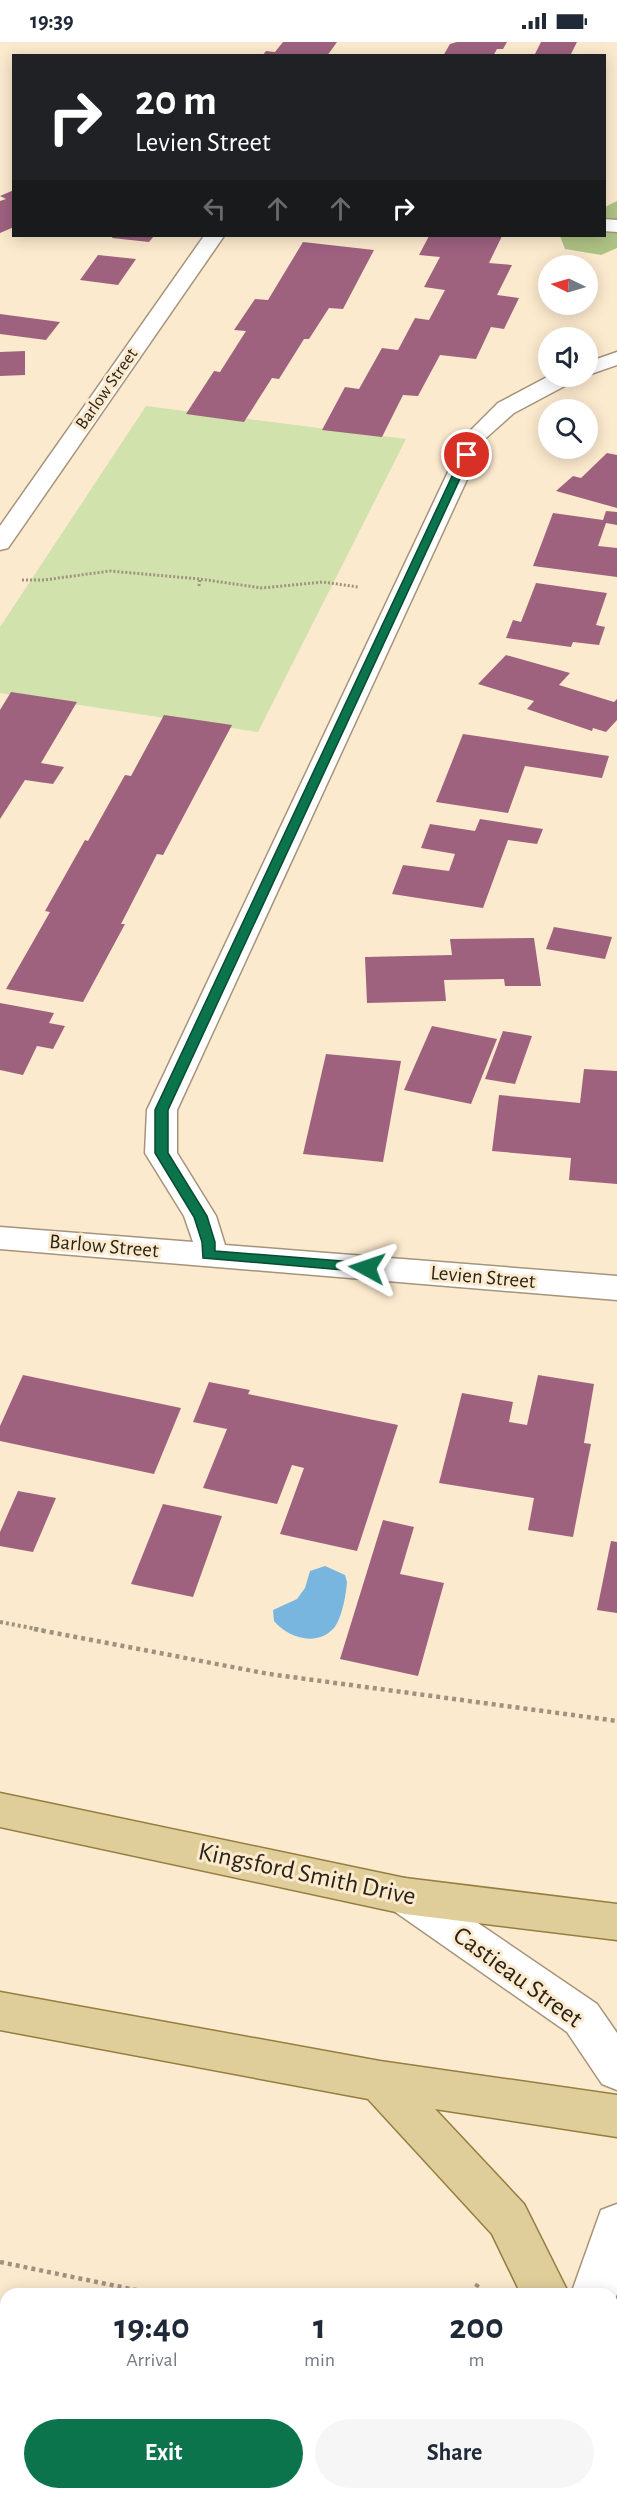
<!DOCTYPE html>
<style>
:root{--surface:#fff;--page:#f6f6f7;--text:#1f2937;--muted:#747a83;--accent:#0c744c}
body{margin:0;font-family:"Alegreya Sans",sans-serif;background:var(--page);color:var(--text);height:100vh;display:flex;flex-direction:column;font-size:22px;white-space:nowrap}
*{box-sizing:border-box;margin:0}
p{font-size:20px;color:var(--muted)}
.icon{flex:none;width:33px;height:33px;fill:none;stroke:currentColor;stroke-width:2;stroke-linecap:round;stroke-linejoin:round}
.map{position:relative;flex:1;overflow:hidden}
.details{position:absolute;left:0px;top:2246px;width:618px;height:212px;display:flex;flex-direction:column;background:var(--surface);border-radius:18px 18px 0 0;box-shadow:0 3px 15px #0003}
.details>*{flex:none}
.guide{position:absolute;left:12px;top:12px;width:594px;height:183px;border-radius:0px;box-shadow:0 3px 15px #0003;background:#202124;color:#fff;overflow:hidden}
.needle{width:39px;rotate:275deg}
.buttons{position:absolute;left:538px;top:213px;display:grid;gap:12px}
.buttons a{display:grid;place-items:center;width:60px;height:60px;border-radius:50%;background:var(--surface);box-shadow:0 3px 15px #0003;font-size:30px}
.pin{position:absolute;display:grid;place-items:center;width:51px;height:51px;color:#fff;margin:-26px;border:3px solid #fff;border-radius:50%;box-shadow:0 2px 6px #0007}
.me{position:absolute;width:66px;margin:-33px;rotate:275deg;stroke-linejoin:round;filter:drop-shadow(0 0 4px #0008)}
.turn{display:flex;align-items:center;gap:21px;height:126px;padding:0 24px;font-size:27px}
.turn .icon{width:78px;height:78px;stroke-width:2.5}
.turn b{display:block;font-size:42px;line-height:51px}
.lanes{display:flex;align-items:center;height:57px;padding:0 24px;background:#0003;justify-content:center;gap:30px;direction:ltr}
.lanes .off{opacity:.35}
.eta{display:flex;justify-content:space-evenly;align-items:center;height:102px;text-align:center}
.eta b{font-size:36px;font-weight:700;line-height:42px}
.cta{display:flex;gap:12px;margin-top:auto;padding:12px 24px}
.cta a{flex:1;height:69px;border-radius:36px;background:var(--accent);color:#fff;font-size:24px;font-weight:700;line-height:69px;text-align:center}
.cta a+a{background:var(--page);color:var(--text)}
.status{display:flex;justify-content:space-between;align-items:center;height:42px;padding:0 30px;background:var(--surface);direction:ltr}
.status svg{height:16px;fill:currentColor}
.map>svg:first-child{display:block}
.green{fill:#d1e2ac}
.forest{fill:#afc385}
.water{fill:#79b6df}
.building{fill:#9e627f}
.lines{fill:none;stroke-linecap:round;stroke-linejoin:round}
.street-casing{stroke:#a5947a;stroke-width:3}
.secondary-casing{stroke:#a5947a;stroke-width:3}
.primary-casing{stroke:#947e41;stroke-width:3}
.path-far2{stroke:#a0937e;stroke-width:3;stroke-dasharray:2 2;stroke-linecap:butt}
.path-far1{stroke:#a0937e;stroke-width:4;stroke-dasharray:3 3;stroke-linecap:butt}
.path{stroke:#a0937e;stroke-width:4.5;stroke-dasharray:4 4;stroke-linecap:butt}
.street{fill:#fff;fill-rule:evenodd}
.secondary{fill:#fff;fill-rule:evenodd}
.primary{fill:#e0ce9a;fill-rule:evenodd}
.route{fill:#0c744c;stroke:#084b31;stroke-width:1.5}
.labels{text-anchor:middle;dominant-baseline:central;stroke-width:6;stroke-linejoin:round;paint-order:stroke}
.far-street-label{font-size:18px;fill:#2b2419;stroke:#fceace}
.street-label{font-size:21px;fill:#2b2419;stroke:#fceace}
.near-street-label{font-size:26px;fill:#2b2419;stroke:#fceace}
</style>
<div class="status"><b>19:39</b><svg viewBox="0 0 49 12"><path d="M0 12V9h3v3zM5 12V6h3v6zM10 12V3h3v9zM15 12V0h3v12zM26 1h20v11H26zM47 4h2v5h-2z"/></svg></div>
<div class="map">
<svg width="617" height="2456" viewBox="0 0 617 2456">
<rect width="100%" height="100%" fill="#fceace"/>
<!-- green -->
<path class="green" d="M 146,364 L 406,397 L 258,690 L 0,651 L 0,585 Z"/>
<!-- forest -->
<path class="forest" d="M 617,159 L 617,206 L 601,213 L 565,207 L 560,194 L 604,194 L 605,165 Z"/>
<!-- water -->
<path class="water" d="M 325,1524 L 345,1533 L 347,1540 C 346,1553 342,1576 334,1586 C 317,1605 288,1596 274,1579 L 273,1568 L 297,1557 L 305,1546 L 310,1529 Z"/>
<!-- building -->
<g class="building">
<path d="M 283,0 L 337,0 L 327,14 L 262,14 L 266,9 L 275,10 Z"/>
<path d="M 457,0 L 507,0 L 503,7 L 497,7 L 493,14 L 443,14 L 450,2 Z"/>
<path d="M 541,0 L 577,0 L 570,14 L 534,14 Z"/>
<path d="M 14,148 L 14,185 L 0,191 L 0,159 L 6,157 L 0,154 Z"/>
<path d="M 113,194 L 154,194 L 149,200 L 112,196 Z"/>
<path d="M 429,194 L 502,194 L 489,221 L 512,223 L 497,253 L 519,256 L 504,287 L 491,285 L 476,317 L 440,313 L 418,354 L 403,353 L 382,395 L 322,388 L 345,345 L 359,347 L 382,306 L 398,308 L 415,276 L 429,278 L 445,248 L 424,245 L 440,215 L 419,213 Z"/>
<path d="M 303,200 L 374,208 L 343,267 L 329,266 L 309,297 L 304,297 L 279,337 L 272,336 L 244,380 L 186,372 L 214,329 L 220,330 L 246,289 L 234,288 L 255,257 L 268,258 Z"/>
<path d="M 98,213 L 136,217 L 118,243 L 80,238 Z"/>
<path d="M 0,272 L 60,280 L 46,298 L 0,292 Z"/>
<path d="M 25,309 L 25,333 L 0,334 L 0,310 Z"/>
<path d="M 607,411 L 617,413 L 617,466 L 556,449 L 573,434 L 581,436 Z"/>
<path d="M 606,469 L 617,470 L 617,483 L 606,481 L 598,504 L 617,506 L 617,535 L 533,524 L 553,471 L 603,478 Z"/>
<path d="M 536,541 L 607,551 L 596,583 L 605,585 L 599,603 L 573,600 L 571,605 L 506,596 L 513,578 L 521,580 Z"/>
<path d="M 506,613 L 570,631 L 559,643 L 614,660 L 617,657 L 617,678 L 606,690 L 593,686 L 592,689 L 527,667 L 534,659 L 478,642 Z"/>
<path d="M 11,650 L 77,660 L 41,721 L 64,725 L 53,742 L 25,738 L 0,777 L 0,668 Z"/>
<path d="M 164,673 L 232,683 L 163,813 L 157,812 L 121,882 L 125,882 L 83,960 L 6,947 L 50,870 L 45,869 L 85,798 L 88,799 L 125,733 L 131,734 Z"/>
<path d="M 463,692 L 609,714 L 602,736 L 525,724 L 508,771 L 436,760 Z"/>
<path d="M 480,777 L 543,787 L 537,802 L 508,798 L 483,866 L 392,852 L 403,823 L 449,829 L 455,812 L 421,806 L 430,782 L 475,789 Z"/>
<path d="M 554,885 L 612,895 L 605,917 L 546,907 Z"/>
<path d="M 534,896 L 541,944 L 505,944 L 504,937 L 444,938 L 446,959 L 367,961 L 365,915 L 452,913 L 450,897 Z"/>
<path d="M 0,961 L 54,971 L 49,981 L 65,984 L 53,1007 L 37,1004 L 23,1033 L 0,1028 Z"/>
<path d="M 432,984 L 497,997 L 471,1062 L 404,1048 Z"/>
<path d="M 503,989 L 532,994 L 515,1042 L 485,1037 Z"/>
<path d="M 326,1012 L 401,1019 L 383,1120 L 303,1112 Z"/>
<path d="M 584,1027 L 617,1029 L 617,1142 L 569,1138 L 571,1116 L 492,1109 L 499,1053 L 580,1061 Z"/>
<path d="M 23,1333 L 181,1366 L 154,1432 L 0,1399 L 0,1384 Z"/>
<path d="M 538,1333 L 594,1342 L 584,1401 L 591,1402 L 573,1495 L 528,1488 L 534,1456 L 439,1441 L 462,1351 L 513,1360 L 509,1380 L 527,1383 Z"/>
<path d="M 209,1340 L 250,1348 L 248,1352 L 398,1383 L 357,1509 L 280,1492 L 304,1426 L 292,1423 L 277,1462 L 203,1446 L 227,1387 L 193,1380 Z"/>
<path d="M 18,1449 L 56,1456 L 33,1510 L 0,1504 L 0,1490 Z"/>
<path d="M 163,1462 L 222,1474 L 193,1555 L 131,1542 Z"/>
<path d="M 383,1478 L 414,1485 L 400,1532 L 444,1541 L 418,1634 L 340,1617 Z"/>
<path d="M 611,1499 L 617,1500 L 617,1571 L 597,1568 Z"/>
<path d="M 6,2388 L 6,2451 L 258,2451 L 255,2456 L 0,2456 L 0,2397 Z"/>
</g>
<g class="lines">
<defs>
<g id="street">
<path d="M 604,177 L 617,178 L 617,190 L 604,189 Z"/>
<path d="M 204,194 L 224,194 L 8,506 L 0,508 L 0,484 Z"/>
<path d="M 617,310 L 617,323 L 588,333 L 588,320 Z"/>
<path d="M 549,334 L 576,334 L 574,339 L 514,371 L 486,396 L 177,1068 L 177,1111 L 216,1174 L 225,1203 L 617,1234 L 617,1258 L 0,1207 L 0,1185 L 193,1200 L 184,1174 L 145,1111 L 147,1068 L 465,394 L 498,361 Z"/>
</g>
<g id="secondary">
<path d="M 405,1836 L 419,1841 L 597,1962 L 617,1991 L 617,2048 L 602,2042 L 567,1990 L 391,1867 L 384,1854 L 391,1841 Z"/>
<path d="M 617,2162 L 617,2252 L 612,2264 L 612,2252 L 571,2252 L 601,2168 Z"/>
<path d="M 560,2451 L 608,2451 L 609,2456 L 561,2456 Z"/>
</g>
<g id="primary">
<path d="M 0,1751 L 405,1836 L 617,1862 L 617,1898 L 405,1872 L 0,1785 Z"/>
<path d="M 0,1950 L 380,2019 L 617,2053 L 617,2095 L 435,2067 L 524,2162 L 569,2252 L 521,2252 L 492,2192 L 368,2057 L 0,1988 Z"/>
</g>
</defs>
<!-- street casing -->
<use href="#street" class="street-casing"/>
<!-- secondary casing -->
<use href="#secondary" class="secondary-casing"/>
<!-- primary casing -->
<use href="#primary" class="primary-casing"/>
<!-- path-far2 -->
<g class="path-far2">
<path d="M 22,538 L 44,538 L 110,529 L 200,537"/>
<path d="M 199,544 L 200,537 L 262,546 L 323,540 L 358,545"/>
</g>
<!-- path-far1 -->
<path class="path-far1" d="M 0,1580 L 42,1588"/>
<!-- path -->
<g class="path">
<path d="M 34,1587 L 269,1632 L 617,1679"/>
<path d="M 0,2220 L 155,2252"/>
<path d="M 472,2252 L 478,2242"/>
<path d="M 473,2451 L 473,2456"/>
</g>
<!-- street -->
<use href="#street" class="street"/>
<!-- secondary -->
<use href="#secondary" class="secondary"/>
<!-- primary -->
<use href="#primary" class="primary"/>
</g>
<!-- route -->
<path class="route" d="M 467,410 L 471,413 L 168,1068 L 168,1111 L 207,1174 L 215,1200 L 215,1209 L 367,1221 L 374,1226 L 367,1230 L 203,1216 L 202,1200 L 194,1175 L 155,1111 L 155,1068 L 462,413 Z"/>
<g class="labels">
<!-- far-street labels -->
<g class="far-street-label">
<text transform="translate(107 347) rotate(-55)">Barlow Street</text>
</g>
<!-- street labels -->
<g class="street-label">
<text transform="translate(104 1204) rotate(5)">Barlow Street</text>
<text transform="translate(483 1235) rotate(5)">Levien Street</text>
</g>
<!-- near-street labels -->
<g class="near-street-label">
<text transform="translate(307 1832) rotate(12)">Kingsford Smith Drive</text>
<text transform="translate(518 1935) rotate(36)">Castieau Street</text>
</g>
</g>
</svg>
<div class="buttons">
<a><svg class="needle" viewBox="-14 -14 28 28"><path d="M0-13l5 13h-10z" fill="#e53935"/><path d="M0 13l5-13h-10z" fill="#747a83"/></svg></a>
<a><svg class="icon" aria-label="sound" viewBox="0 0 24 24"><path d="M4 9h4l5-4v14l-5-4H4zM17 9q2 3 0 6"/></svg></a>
<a><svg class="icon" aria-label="search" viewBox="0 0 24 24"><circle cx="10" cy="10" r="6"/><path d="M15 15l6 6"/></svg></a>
</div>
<div class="pin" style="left:467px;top:413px;background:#d93025"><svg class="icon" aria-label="arrive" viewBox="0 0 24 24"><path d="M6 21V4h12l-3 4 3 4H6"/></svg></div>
<svg class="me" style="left:367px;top:1226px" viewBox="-20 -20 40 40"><path d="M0-17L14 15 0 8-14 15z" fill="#0c744c" stroke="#fff" stroke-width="4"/></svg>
<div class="guide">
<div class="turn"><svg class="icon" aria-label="right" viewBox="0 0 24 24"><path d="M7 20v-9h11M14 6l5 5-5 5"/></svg><div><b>20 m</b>Levien Street</div></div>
<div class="lanes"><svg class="icon off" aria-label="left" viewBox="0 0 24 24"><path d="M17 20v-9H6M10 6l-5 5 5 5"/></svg><svg class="icon off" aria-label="ahead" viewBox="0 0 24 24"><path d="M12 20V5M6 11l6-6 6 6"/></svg><svg class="icon off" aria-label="ahead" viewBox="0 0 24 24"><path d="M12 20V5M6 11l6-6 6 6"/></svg><svg class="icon" aria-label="right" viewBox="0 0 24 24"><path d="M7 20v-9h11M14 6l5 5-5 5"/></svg></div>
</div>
<section class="details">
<div class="eta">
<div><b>19:40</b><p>Arrival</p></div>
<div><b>1</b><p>min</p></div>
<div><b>200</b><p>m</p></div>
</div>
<div class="cta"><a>Exit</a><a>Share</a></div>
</section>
</div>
